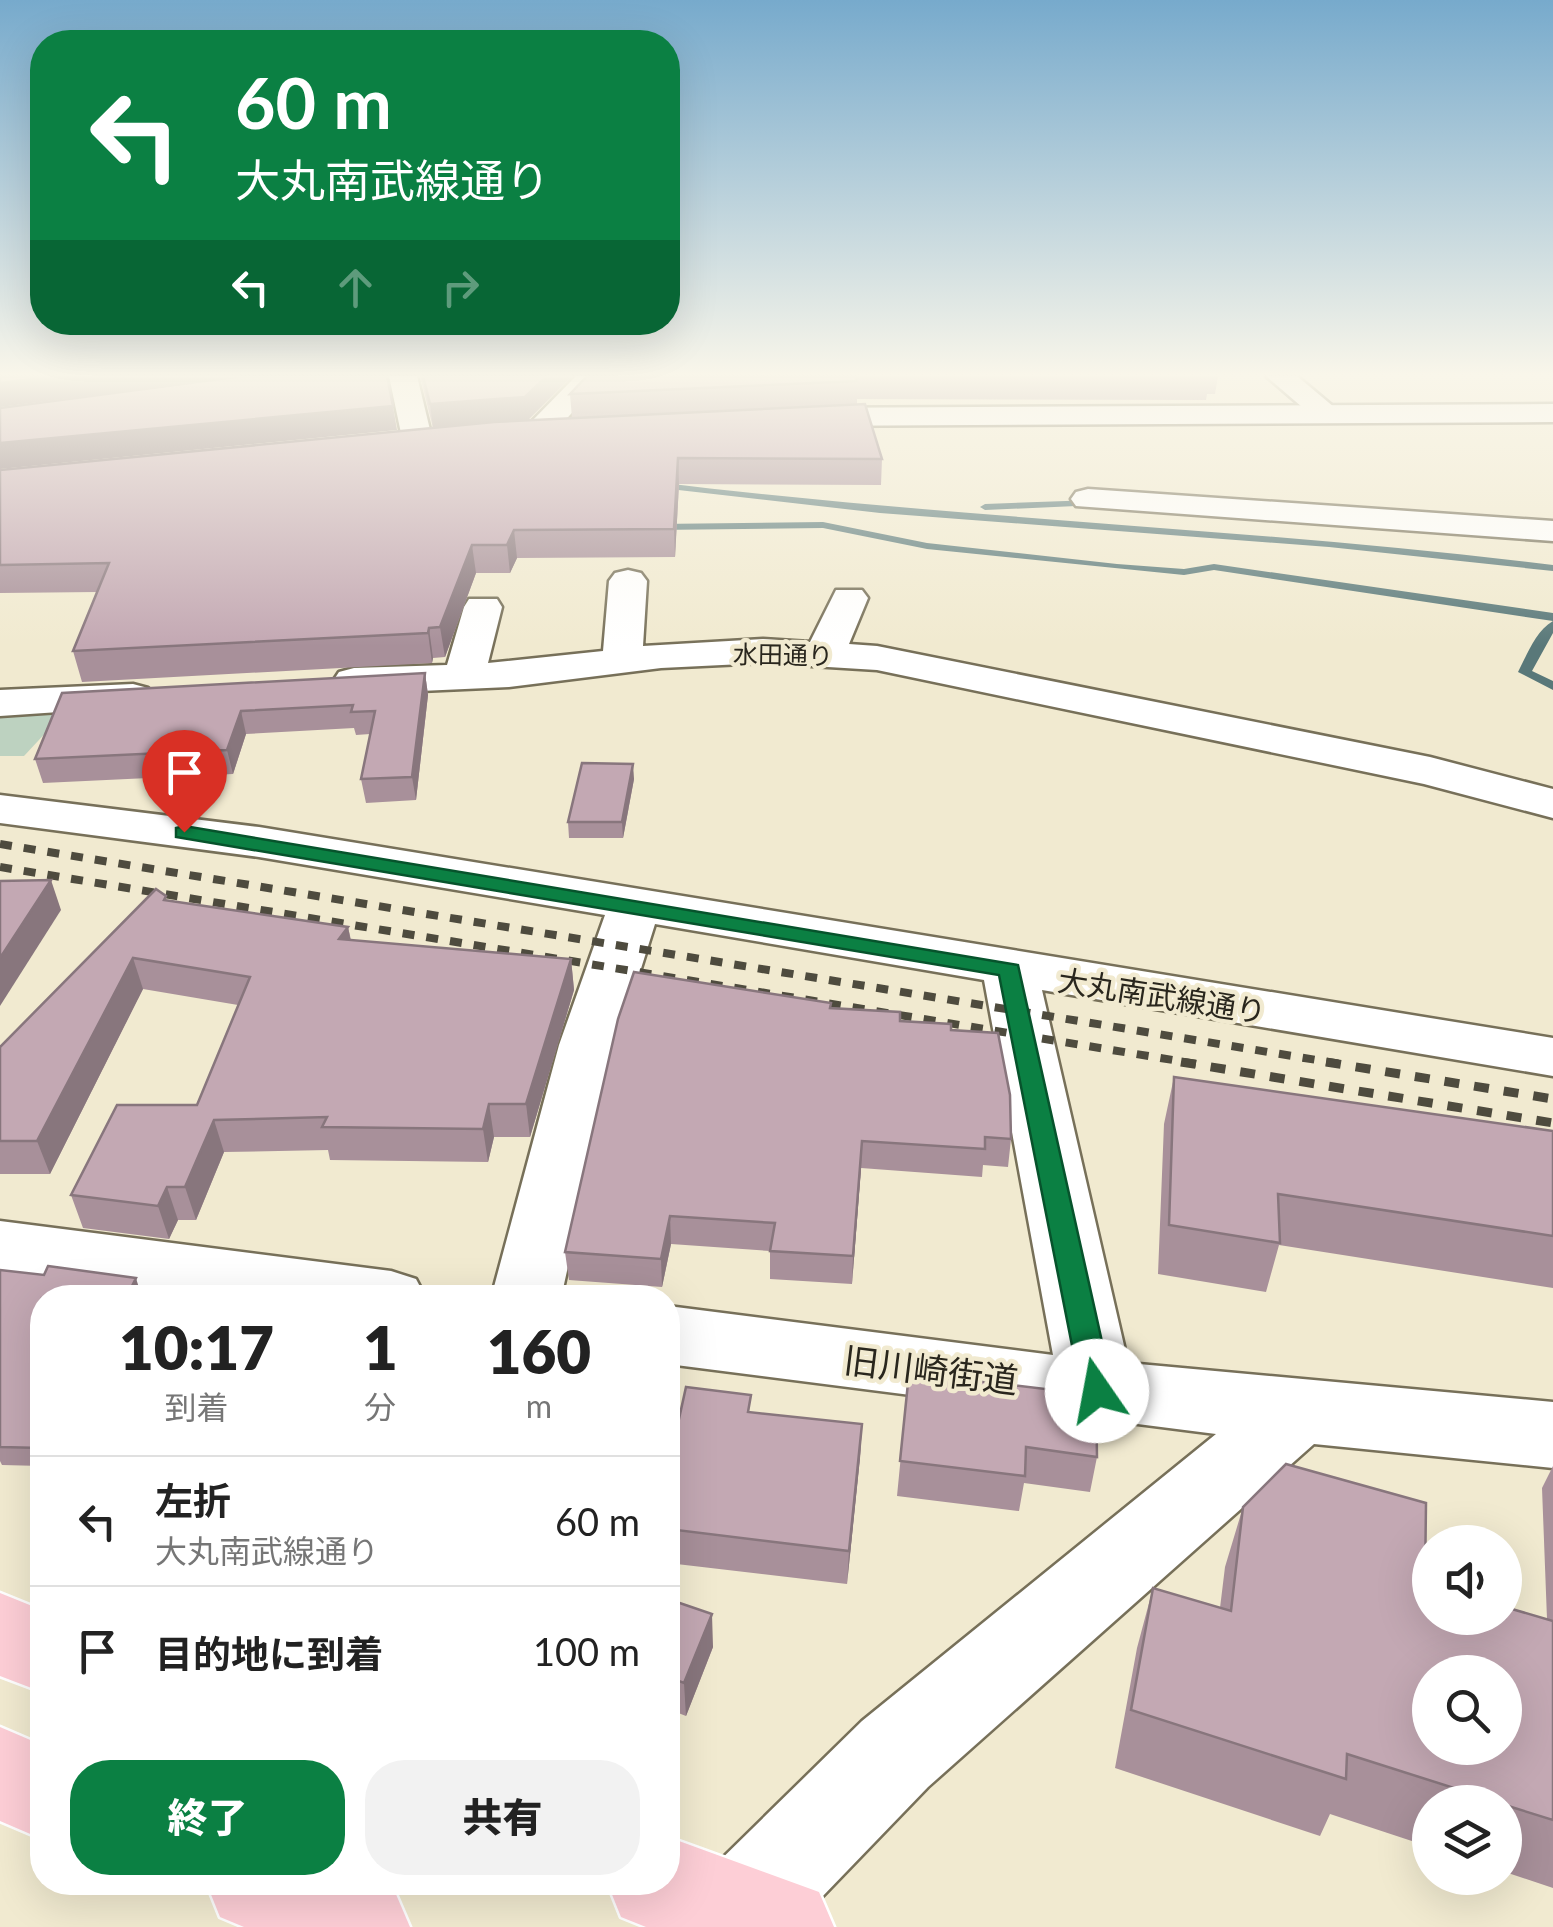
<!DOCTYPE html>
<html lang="ja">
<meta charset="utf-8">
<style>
:root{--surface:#fff;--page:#f2f2f2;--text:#222;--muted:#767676;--line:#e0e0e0;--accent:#0b8043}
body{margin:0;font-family:Lato,"Noto Sans JP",sans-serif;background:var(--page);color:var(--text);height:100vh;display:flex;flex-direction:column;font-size:38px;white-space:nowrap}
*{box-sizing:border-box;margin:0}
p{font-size:32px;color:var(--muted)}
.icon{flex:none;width:55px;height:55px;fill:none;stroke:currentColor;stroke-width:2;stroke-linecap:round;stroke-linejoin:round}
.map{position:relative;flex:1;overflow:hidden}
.sheet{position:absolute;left:30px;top:1285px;width:650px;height:610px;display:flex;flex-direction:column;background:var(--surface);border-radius:40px;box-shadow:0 10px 40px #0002}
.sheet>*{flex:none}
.guide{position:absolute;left:30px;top:30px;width:650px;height:305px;border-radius:40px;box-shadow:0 10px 40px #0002;background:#0b8043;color:#fff;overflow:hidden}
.buttons{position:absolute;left:1412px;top:1525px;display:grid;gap:20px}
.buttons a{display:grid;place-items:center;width:110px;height:110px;border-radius:50%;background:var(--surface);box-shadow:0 10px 40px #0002;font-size:50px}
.pin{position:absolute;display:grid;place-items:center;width:85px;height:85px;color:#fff;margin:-102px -42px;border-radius:50% 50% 50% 0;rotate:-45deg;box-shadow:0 0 10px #0007}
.pin .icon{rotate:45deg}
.me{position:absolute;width:110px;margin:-55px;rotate:348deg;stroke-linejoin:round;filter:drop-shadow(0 0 8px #0008)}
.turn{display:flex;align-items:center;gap:35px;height:210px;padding:0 40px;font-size:45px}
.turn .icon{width:130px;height:130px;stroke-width:2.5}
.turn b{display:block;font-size:70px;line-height:85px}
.lanes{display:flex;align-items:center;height:95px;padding:0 40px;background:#0003;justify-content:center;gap:50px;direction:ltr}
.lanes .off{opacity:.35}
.eta{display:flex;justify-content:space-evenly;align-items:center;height:170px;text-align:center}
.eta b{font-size:60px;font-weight:800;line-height:70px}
.action{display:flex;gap:20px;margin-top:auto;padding:20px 40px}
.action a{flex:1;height:115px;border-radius:40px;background:var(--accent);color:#fff;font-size:40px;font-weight:800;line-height:115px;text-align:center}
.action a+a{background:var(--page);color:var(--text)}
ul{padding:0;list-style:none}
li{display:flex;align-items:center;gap:30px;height:130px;padding:0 40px;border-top:2px solid var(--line)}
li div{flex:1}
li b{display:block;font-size:38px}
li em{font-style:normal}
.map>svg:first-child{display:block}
.green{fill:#bdd2c0}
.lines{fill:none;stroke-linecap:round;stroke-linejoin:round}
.stream{fill:#597879;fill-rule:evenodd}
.minor-casing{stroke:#777059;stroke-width:5}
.tertiary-casing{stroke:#777059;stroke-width:5}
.primary-casing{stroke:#fff;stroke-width:5}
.minor{fill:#fff;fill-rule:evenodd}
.tertiary{fill:#fff;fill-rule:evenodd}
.primary{fill:#fdced6;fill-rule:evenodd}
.rail-far1{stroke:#4e4b3e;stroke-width:8;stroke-dasharray:12 12;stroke-linecap:butt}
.rail{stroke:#4e4b3e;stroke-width:9;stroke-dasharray:15 15;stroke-linecap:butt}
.wall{fill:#a8909a}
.shaded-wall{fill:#88767d}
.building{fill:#c3a8b3;stroke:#88767d;stroke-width:2.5;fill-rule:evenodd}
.route{fill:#0b8043;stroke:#07532c;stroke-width:2.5}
.labels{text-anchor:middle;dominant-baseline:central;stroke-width:9;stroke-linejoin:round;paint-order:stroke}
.far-street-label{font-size:25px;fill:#29261d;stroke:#f1ead0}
.street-label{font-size:30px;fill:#29261d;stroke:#f1ead0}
.near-street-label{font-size:35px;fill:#29261d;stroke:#f1ead0}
</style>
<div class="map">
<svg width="1553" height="1927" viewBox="0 0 1553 1927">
<rect width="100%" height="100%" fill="#f1ead0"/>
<!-- green -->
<path class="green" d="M 65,712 L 24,756 L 0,756 L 0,715 Z"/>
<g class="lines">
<!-- stream -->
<g class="stream">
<path d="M 656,482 C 954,519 1255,528 1553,565 L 1553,571 L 1329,547 L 880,513 L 652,487 L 652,483 Z"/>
<path d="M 1094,500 L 1099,503 L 1098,505 L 985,510 L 980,507 L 985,504 Z"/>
<path d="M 823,522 L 927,543 L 1117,564 L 1184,569 L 1214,564 L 1553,613 L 1553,621 L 1214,570 L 1184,575 L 927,549 L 823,528 L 657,530 L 652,527 L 657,524 Z"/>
<path d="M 1553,621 L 1553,633 L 1532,671 L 1553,681 L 1553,690 L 1518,672 C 1528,653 1535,632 1553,621 Z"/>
</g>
<defs>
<g id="minor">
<path d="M 389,376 L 417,376 L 432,438 L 428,444 L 406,444 L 402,438 Z"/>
<path d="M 576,376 L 605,376 L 552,435 L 530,435 L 526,429 L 530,423 Z"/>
<path d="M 1266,376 L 1297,376 L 1341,413 L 1326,422 L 1316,419 Z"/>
<path d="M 1088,489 L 1553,521 L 1553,541 L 1076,506 L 1071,499 L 1076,492 Z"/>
<path d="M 628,570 L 641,573 L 647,581 L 643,646 L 763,639 L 810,642 L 836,590 L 862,590 L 868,598 L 849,644 L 877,646 L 1430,757 L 1553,789 L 1553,818 L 1424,784 L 877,670 L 763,663 L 661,668 L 509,687 L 354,694 L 339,690 L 333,681 L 339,672 L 354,668 L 447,665 L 464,607 L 469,599 L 497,599 L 502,607 L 488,663 L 603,651 L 609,581 L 615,573 Z"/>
<path d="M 133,684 L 148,688 L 154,697 L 148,706 L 0,716 L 0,690 Z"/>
<path d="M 0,795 L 259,827 L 1553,1038 L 1553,1076 L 1042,990 L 1128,1363 L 1553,1402 L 1553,1468 L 1314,1444 L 928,1787 L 793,1927 L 694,1927 L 688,1912 L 703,1877 L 862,1721 L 1216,1434 L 668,1364 L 668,1306 L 1053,1355 L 984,980 L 655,924 L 617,1045 L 561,1298 L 491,1298 L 559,1045 L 605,915 L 259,857 L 0,823 Z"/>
<path d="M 0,1221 L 391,1271 L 416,1279 L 426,1298 L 185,1298 L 0,1273 Z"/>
</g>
<path id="tertiary" d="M 1553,404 L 1553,422 L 795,426 L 780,417 L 795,408 Z"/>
<g id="primary">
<path d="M 0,1593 L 42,1610 L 42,1692 L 0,1676 Z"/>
<path d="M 0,1727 L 42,1745 L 42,1839 L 0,1821 Z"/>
<path d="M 668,1837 L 819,1892 L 834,1927 L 646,1927 L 621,1917 L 607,1882 L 668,1882 Z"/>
<path d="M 206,1882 L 374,1882 L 395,1892 L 410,1927 L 244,1927 L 220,1917 Z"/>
</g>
</defs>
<!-- minor casing -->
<use href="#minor" class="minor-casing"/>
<!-- tertiary casing -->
<use href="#tertiary" class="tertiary-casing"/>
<!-- primary casing -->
<use href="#primary" class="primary-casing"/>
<!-- minor -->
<use href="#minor" class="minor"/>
<!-- tertiary -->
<use href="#tertiary" class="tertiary"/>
<!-- primary -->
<use href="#primary" class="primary"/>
<!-- rail-far1 -->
<g class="rail-far1">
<path d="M 0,844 L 1341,1064"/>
<path d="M 0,867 L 1197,1064"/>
</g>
<!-- rail -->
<g class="rail">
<path d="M 1181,1062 L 1553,1123"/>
<path d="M 1326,1062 L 1553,1099"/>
</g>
</g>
<!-- wall -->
<g class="wall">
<path d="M 420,376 L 572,376 L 528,420 L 572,418 L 570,394 L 587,376 L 1218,376 L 1215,394 L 1207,394 L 1206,400 L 857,399 L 857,404 L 882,459 L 881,485 L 679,484 L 675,557 L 517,558 L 510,573 L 476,573 L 445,657 L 433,658 L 432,663 L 82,682 L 73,651 L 97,592 L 0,593 L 0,470 L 433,428 Z"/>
<path d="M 425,673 L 428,695 L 416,800 L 366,803 L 361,779 L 370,734 L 356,735 L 354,728 L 246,734 L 233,774 L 43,783 L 35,759 L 62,693 Z"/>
<path d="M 634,779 L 623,838 L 569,838 L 568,822 Z"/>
<path d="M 167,901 L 348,927 L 351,940 L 571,959 L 574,990 L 530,1137 L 494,1137 L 488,1162 L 330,1160 L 328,1150 L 224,1152 L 196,1220 L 178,1220 L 169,1239 L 83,1228 L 71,1195 L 197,1105 L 238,1005 L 143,989 L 50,1174 L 0,1174 L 0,1047 Z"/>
<path d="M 831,1008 L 951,1030 L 1011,1139 L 1008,1167 L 983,1165 L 982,1177 L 861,1168 L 852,1284 L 770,1279 L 770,1251 L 671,1244 L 662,1287 L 569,1280 L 565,1252 Z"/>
<path d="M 1174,1077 L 1553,1131 L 1553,1288 L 1279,1245 L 1266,1292 L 1158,1274 L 1164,1124 Z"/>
<path d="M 0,1270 L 142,1296 L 142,1298 L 42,1298 L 42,1466 L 2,1465 L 0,1461 Z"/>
<path d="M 909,1373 L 1097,1457 L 1090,1492 L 1024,1483 L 1019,1511 L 897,1496 Z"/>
<path d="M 751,1412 L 862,1424 L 860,1458 L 847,1584 L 668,1563 L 668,1436 L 675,1437 Z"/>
<path d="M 1553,1466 L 1553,1888 L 1505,1872 L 1505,1802 L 1430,1802 L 1430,1847 L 1330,1814 L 1320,1836 L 1115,1768 L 1137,1648 L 1153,1588 L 1220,1608 L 1225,1567 L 1243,1507 L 1425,1584 L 1547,1619 L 1542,1488 Z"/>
<path d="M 668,1599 L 713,1647 L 686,1716 L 668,1709 Z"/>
</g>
<!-- shaded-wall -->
<g class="shaded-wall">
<path d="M 56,376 L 243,376 L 0,407 L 0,383 Z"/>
<path d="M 547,376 L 572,376 L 527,421 L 433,428 L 430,404 Z"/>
<path d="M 393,406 L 397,430 L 0,469 L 0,443 Z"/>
<path d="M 678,458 L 679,484 L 675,557 L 674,529 Z"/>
<path d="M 514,530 L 517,558 L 510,573 L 507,545 Z"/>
<path d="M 472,545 L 476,573 L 445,657 L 440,627 Z"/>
<path d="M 429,628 L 433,658 L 432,663 L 428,633 Z"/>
<path d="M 425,673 L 428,695 L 416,800 L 412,777 Z"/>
<path d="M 241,711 L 246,734 L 233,774 L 227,750 Z"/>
<path d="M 633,764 L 634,779 L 623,838 L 622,822 Z"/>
<path d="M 51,880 L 61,910 L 0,1006 L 0,958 Z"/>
<path d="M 348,927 L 354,958 L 339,939 Z"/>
<path d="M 133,958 L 143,989 L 50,1174 L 37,1141 Z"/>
<path d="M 571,959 L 574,990 L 530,1137 L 526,1104 Z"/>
<path d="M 489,1104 L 494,1137 L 488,1162 L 483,1129 Z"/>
<path d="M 214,1120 L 224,1152 L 196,1220 L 185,1187 Z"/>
<path d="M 862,1141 L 861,1168 L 852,1284 L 853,1256 Z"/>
<path d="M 167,1187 L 178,1220 L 169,1239 L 158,1206 Z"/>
<path d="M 670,1216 L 671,1244 L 662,1287 L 661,1259 Z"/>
<path d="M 136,1278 L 142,1298 L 126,1298 Z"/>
<path d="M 862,1424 L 860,1458 L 847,1584 L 849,1551 Z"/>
<path d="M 712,1614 L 713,1647 L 686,1716 L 684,1683 Z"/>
</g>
<!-- building -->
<g class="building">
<path d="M 0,376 L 56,376 L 0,383 Z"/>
<path d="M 243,376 L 387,376 L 393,406 L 0,443 L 0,408 Z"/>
<path d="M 423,376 L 547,376 L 525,397 L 430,404 Z"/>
<path d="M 587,376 L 856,376 L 857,381 L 570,394 Z"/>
<path d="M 865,404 L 882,459 L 678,458 L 674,529 L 514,530 L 507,545 L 472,545 L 440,627 L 429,628 L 428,633 L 73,651 L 109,563 L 0,565 L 0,470 L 494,422 Z"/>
<path d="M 425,673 L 412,777 L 361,779 L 375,711 L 351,712 L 353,705 L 241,711 L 227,750 L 35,759 L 62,693 Z"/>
<path d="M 582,763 L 633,764 L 622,822 L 568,822 Z"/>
<path d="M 51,880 L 0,958 L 0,881 Z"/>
<path d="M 156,889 L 166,896 L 164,900 L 348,927 L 339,939 L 571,959 L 526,1104 L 489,1104 L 483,1129 L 322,1127 L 327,1117 L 214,1120 L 185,1187 L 167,1187 L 158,1206 L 71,1195 L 117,1105 L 197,1105 L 250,977 L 133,958 L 37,1141 L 0,1141 L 0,1047 Z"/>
<path d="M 634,972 L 831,1003 L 830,1008 L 900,1012 L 900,1021 L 951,1024 L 951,1030 L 998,1033 L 1010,1095 L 1011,1139 L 985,1137 L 985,1149 L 862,1141 L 853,1256 L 770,1251 L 775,1223 L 670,1216 L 661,1259 L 565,1252 L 618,1019 Z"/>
<path d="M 1174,1077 L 1553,1131 L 1553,1236 L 1278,1194 L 1280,1243 L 1169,1225 Z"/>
<path d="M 48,1266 L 136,1278 L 126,1298 L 42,1298 L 42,1448 L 0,1447 L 0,1270 L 44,1275 Z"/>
<path d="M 909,1373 L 1096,1395 L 1097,1457 L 1026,1447 L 1025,1476 L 900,1461 Z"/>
<path d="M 686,1387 L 751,1395 L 748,1412 L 862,1424 L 849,1551 L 668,1529 L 668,1436 L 675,1437 Z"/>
<path d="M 1286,1464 L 1426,1503 L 1425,1584 L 1430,1585 L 1430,1618 L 1505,1618 L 1505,1607 L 1553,1621 L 1553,1820 L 1505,1805 L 1505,1802 L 1498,1802 L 1347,1754 L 1346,1779 L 1131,1710 L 1153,1588 L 1231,1611 L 1243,1507 ZM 1430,1672 L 1505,1672 L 1505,1748 L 1430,1748 Z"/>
<path d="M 668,1599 L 712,1614 L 684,1683 L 668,1677 Z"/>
</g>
<!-- sky -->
<linearGradient id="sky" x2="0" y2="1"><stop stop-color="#7ac"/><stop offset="0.58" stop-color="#f9f6ea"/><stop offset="1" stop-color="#f9f6ea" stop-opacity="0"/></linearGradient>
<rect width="1553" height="646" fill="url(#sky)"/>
<!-- route -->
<path class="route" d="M 184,826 L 1018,965 L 1113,1391 L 1108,1400 L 1097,1404 L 1086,1400 L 1081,1391 L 999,975 L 176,837 L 176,828 Z"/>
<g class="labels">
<!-- far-street labels -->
<g class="far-street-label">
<text transform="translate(783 654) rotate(1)">水田通り</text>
</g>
<!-- street labels -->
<g class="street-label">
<text transform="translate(1162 995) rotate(9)">大丸南武線通り</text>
</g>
<!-- near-street labels -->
<g class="near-street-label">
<text transform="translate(931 1369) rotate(7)">旧川崎街道</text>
</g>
</g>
</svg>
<div class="buttons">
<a><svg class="icon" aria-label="sound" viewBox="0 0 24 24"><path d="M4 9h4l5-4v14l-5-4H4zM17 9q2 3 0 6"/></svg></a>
<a><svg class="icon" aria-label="search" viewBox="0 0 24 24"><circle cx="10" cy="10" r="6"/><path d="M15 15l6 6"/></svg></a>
<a><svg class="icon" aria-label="layers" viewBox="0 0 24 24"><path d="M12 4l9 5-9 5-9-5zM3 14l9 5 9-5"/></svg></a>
</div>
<div class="pin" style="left:184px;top:832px;background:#d93025"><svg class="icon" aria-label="arrive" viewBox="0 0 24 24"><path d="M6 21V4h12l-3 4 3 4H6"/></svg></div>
<svg class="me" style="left:1097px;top:1391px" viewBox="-20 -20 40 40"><circle r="19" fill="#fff"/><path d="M0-13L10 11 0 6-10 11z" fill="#0b8043"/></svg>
<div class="guide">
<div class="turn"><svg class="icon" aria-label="left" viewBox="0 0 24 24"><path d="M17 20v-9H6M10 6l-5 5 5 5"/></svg><div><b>60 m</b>大丸南武線通り</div></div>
<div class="lanes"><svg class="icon" aria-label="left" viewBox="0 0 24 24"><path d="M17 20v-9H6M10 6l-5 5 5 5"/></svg><svg class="icon off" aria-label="ahead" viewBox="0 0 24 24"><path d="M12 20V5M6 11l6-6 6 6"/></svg><svg class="icon off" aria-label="right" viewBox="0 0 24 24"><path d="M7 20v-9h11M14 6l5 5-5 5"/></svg></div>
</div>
<section class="sheet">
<div class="eta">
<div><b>10:17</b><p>到着</p></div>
<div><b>1</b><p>分</p></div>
<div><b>160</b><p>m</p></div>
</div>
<ul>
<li><svg class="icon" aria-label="left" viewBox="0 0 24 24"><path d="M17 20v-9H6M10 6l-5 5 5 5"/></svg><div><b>左折</b><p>大丸南武線通り</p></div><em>60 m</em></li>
<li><svg class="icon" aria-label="arrive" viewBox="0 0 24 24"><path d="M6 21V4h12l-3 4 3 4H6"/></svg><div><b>目的地に到着</b></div><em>100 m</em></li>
</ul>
<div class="action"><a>終了</a><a>共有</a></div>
</section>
</div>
